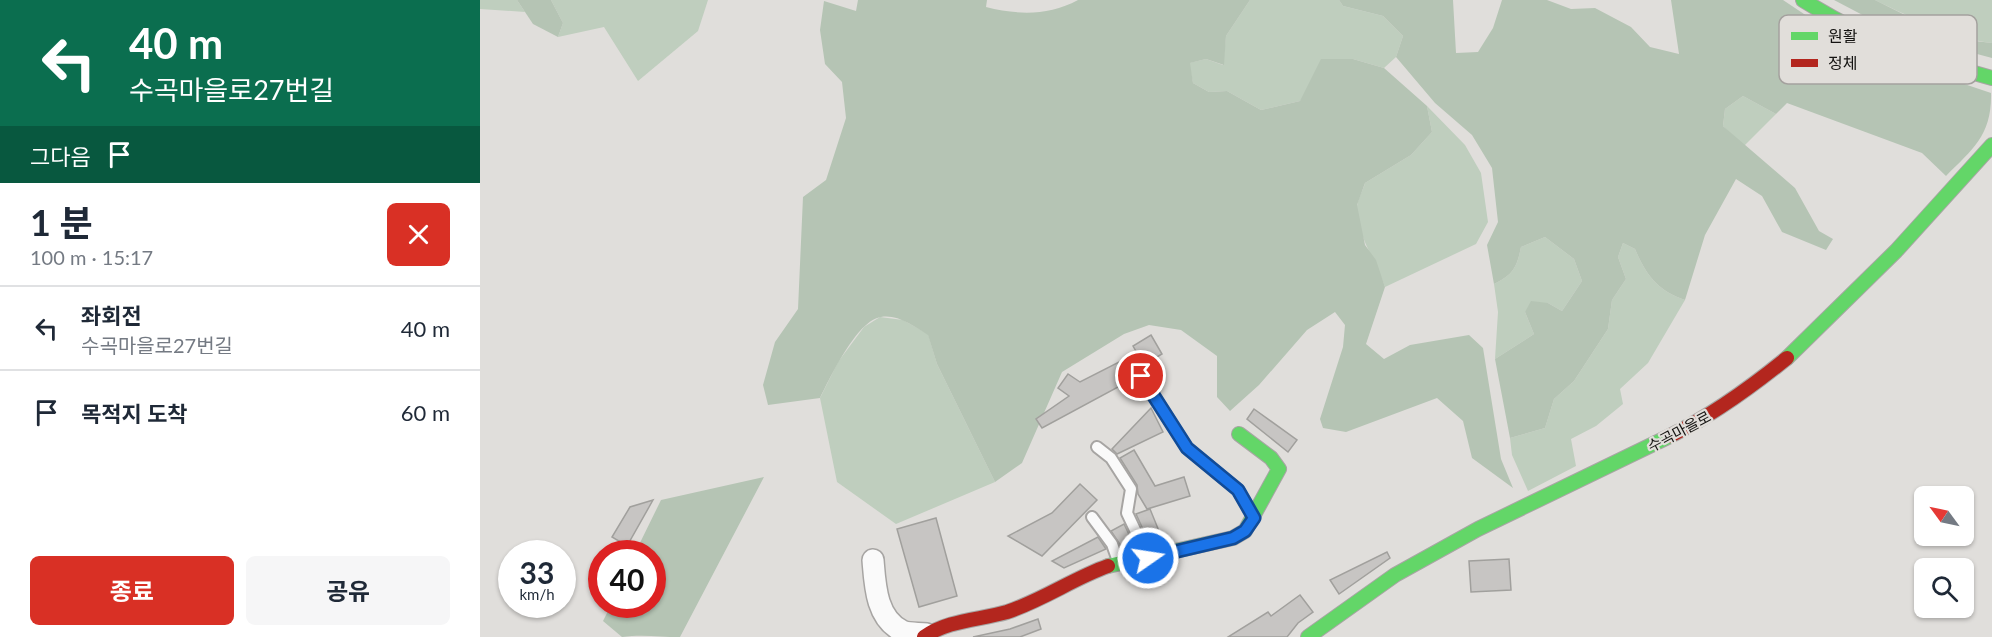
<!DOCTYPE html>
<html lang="ko">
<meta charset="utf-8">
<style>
:root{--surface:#fff;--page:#f6f6f7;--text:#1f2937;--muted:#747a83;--line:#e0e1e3;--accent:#d93025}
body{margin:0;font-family:Lato,"Noto Sans KR",sans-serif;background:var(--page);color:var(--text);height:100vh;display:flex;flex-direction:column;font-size:22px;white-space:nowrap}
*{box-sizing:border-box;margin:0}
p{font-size:20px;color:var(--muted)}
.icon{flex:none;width:33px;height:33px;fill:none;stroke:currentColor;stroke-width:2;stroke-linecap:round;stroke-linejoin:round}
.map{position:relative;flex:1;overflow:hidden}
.drawer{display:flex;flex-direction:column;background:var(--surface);width:480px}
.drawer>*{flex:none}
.hud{background:#0b6e4f;color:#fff;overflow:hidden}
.needle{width:39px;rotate:303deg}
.fabs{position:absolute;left:1434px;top:486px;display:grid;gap:12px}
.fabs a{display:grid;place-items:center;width:60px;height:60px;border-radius:9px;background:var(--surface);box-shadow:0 2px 4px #0004;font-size:30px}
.speed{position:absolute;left:18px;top:540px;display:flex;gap:12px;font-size:30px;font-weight:700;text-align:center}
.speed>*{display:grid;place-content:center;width:78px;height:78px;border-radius:50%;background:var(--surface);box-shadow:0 2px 4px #0004;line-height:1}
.speed small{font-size:15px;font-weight:400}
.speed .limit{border:9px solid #d22;background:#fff;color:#111}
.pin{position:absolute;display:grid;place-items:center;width:51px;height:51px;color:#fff;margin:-26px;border:3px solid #fff;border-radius:50%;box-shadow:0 2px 6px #0007}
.me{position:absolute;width:66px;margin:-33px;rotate:77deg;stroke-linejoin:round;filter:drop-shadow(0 0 4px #0008)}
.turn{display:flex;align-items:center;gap:21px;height:126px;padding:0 30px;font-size:27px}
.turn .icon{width:78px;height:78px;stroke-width:2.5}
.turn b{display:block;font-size:42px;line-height:51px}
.then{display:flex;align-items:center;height:57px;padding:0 30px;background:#0003;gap:12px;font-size:22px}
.round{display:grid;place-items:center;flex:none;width:63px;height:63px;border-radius:9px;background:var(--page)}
.head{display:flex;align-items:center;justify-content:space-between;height:102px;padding:0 30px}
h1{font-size:36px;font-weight:700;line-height:45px}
.action{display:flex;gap:12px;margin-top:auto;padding:12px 30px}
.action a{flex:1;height:69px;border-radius:9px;background:var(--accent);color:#fff;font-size:24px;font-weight:700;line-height:69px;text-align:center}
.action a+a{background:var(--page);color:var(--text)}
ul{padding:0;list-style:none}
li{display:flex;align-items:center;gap:18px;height:84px;padding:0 30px;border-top:2px solid var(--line)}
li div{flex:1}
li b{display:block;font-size:22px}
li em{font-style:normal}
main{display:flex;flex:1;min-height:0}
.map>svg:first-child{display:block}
.green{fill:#bfcebe}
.forest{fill:#b5c4b4}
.building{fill:#c7c5c3;stroke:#a1a09d;stroke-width:1.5}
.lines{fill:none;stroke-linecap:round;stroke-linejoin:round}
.lane-casing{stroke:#a7a5a3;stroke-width:14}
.street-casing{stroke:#a7a5a3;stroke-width:24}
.fast-casing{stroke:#a7a5a3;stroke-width:16}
.jam-casing{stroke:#a7a5a3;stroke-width:16}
.lane{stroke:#fafafa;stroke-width:10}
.street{stroke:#fafafa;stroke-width:21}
.fast{stroke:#63d668;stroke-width:14}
.jam{stroke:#b3261e;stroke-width:14}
.route-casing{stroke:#114b97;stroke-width:15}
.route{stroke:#1a73e8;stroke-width:10}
.labels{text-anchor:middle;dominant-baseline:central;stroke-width:4.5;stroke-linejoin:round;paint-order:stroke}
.street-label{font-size:15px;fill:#141311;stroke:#e1deda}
.key{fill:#e1deda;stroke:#a4a19e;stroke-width:1.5}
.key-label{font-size:16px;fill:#141311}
</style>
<main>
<section class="drawer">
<div class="hud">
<div class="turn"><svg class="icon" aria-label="left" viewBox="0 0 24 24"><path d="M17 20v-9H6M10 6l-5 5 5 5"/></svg><div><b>40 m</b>수곡마을로27번길</div></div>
<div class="then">그다음<svg class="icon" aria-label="arrive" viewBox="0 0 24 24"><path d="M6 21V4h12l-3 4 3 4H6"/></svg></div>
</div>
<div class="head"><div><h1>1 분</h1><p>100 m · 15:17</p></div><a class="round" style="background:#d93025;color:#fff"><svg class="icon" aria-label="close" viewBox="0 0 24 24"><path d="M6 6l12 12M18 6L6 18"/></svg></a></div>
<ul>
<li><svg class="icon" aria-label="left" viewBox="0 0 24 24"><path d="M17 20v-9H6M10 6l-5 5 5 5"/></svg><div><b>좌회전</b><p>수곡마을로27번길</p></div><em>40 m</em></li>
<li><svg class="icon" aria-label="arrive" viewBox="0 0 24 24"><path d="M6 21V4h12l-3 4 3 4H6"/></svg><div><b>목적지 도착</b></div><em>60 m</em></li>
</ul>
<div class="action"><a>종료</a><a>공유</a></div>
</section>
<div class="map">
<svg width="1512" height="637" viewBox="0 0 1512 637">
<rect width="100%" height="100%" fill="#e0dedb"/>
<!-- green -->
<g class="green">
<path d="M 0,0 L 37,0 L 45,12 L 0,9 Z"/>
<path d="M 71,0 L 228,0 L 218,31 L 158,81 L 124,27 L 78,37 L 83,23 Z"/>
<path d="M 770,0 L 859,0 L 863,6 L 903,16 L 923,36 L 916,57 L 904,68 L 873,59 L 820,101 L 781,110 L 747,91 L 729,92 L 713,83 L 709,63 L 726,59 L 743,65 L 746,36 Z"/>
<path d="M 1395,0 L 1512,0 L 1512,43 C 1471,38 1432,18 1395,0 Z"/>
<path d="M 1263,96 L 1296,114 L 1264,146 L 1243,126 L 1245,109 Z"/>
<path d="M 947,106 L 985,145 L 1001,173 L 1008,222 L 996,244 L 905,287 C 896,261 876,234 877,206 C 878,199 883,190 885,183 L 931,155 L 952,132 Z"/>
<path d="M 1065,237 L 1094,259 L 1102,281 L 1082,311 L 1068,303 L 1045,312 L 1054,334 L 1015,359 L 1018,312 L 1014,284 C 1033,275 1037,267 1041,247 Z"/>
<path d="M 1143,243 L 1155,249 C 1166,275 1178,291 1205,300 L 1168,363 L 1140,389 L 1143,404 L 1116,426 L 1091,439 L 1096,466 L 1048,491 L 1032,455 L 1030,438 L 1065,428 L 1074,399 L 1094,381 L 1128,329 L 1132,300 L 1146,279 L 1138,257 Z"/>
<path d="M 400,317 L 423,320 L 448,334 L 457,364 L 515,482 L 416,524 L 357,482 L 340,398 L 358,362 L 384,327 Z"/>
</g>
<!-- forest -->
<g class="forest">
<path d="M 37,0 L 71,0 L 83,23 L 78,37 L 53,24 Z"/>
<path d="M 378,0 L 507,0 L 506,7 C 538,15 568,16 598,0 L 770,0 L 746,36 L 744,65 L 726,59 L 710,63 L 713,83 L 729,92 L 747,91 L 781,110 L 820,101 L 841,59 L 873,59 L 904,68 L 947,106 L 952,132 L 931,155 L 885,183 L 877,205 L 885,245 L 896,260 L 905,287 L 886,344 L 904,359 L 930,345 L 989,335 L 1003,348 L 1021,459 L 1033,488 L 992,458 L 983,421 L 957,398 L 866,432 L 843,428 L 840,419 L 863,347 L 865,325 L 855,312 L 827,330 L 779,385 L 750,411 L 737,397 L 737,356 L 701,330 L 669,325 L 644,334 L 582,372 L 542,463 L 515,482 L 457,364 L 448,335 C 435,327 418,314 401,317 C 377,320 350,378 340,398 L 288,405 L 283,385 L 295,342 L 318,309 L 323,197 L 346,180 L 366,118 L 362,82 L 345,64 L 340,30 L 344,1 L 376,11 Z"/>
<path d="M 859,0 L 973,0 L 976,53 L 998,52 L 1013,28 L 1022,0 L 1067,0 L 1091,9 L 1115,8 L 1151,27 L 1170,47 L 1199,54 L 1191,0 L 1303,0 L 1363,40 L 1395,54 L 1511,93 C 1512,135 1493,149 1466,176 L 1442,153 L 1307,103 L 1296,114 L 1263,96 L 1245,109 L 1243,126 L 1315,188 L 1339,231 L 1353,239 L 1346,250 L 1302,232 L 1282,196 L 1256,179 L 1225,235 L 1205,300 C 1178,291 1166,275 1155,249 L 1143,243 L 1138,257 L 1146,279 L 1132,300 L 1128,329 L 1094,381 L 1074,399 L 1065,428 L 1030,438 L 1015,359 L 1054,334 L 1045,312 L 1051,301 L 1068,303 L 1082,311 L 1102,281 L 1094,259 L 1065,237 L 1041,247 C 1037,267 1033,275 1014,284 L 1007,245 L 1018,222 L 1012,168 L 992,135 L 955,103 L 916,57 L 923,36 L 903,16 L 863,6 Z"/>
<path d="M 1354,0 L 1395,0 L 1433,19 L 1495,41 L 1512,43 L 1512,58 L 1415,32 Z"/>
<path d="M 284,477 L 200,637 C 180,637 162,634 142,637 L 123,621 L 131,605 L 172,604 L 172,554 L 155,553 L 181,500 Z"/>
</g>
<!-- building -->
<g class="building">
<path d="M 671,335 L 682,354 L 650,373 L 653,379 L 562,428 L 556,419 L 589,396 L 578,388 L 588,374 L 600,382 L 657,353 L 653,346 Z"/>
<path d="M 671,408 L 683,432 L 637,454 L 632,449 Z"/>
<path d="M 774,409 L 817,440 L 808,452 L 767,419 Z"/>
<path d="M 654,450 L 675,486 L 704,477 L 710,496 L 667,509 L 658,494 L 657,485 L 640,458 Z"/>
<path d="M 600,484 L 617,500 L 562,556 L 528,536 L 572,513 Z"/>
<path d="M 173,500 L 147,546 L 132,537 L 150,507 Z"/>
<path d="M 670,509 L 681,536 L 668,540 L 656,514 Z"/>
<path d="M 456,518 L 477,596 L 439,607 L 417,529 Z"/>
<path d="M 644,524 L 653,543 L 641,546 L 631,531 Z"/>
<path d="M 618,537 L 626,549 L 584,568 L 572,561 Z"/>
<path d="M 907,552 L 910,558 L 859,594 L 850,580 Z"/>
<path d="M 1029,559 L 1031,590 L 991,592 L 989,561 Z"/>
<path d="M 820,595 L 833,612 L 818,623 L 807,637 L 748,637 L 788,612 L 791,616 Z"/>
<path d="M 558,619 L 561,629 L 540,637 L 493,637 L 530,629 Z"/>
</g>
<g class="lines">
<defs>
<g id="lane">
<path d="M 661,376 L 707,448 L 758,490 L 771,512"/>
<path d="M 617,447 L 631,458 L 651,489 L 647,513 L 667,555"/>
<path d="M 612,517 L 632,544 L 638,561"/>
</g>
<path id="street" d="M 393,560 C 395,585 396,618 422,631 C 428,634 439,633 446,634"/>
<g id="fast">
<path d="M 1323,0 C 1382,38 1445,60 1512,78"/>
<path d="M 1307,358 L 1416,251 L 1512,145"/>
<path d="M 628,566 L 753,538 L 765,531 L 799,469 L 791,458 L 759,434"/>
<path d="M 828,637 L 915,575 L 998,529 L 1190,436"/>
</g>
<g id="jam">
<path d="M 1190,436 C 1233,415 1270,388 1307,358"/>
<path d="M 444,637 C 468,620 499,620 527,612 C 563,600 594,578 628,566"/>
</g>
</defs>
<!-- lane casing -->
<use href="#lane" class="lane-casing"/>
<!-- street casing -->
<use href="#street" class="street-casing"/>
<!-- fast casing -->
<use href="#fast" class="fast-casing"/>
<!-- jam casing -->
<use href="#jam" class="jam-casing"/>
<!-- lane -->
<use href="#lane" class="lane"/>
<!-- street -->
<use href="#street" class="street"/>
<!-- fast -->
<use href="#fast" class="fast"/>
<!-- jam -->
<use href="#jam" class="jam"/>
</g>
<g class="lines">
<defs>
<path id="route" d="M 661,376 L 707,448 L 758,490 L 774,518 L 765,531 L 753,538 L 668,558"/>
</defs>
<!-- route casing -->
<use href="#route" class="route-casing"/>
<!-- route -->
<use href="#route" class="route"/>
</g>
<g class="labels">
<!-- street labels -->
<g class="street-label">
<text transform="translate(1199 431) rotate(-28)">수곡마을로</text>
</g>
</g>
<!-- legend -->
<rect x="1299" y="15" width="198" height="69" rx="9" class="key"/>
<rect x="1311" y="32" width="27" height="8" fill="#63d668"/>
<rect x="1311" y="59" width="27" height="8" fill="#b3261e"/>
<g class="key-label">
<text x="1348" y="42">원활</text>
<text x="1348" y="69">정체</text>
</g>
</svg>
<div class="fabs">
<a><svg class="needle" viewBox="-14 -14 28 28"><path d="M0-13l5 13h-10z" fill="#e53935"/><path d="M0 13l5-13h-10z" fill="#747a83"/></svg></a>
<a><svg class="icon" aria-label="search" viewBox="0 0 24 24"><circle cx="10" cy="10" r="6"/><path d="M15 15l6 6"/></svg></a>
</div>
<div class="speed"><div>33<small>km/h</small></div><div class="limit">40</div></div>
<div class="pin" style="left:661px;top:376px;background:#d93025"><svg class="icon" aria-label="arrive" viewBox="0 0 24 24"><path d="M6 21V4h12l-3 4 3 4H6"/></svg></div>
<svg class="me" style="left:668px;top:558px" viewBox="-20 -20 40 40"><circle r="17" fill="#1a73e8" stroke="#fff" stroke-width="3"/><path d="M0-11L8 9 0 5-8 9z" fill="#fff"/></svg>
</div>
</main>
